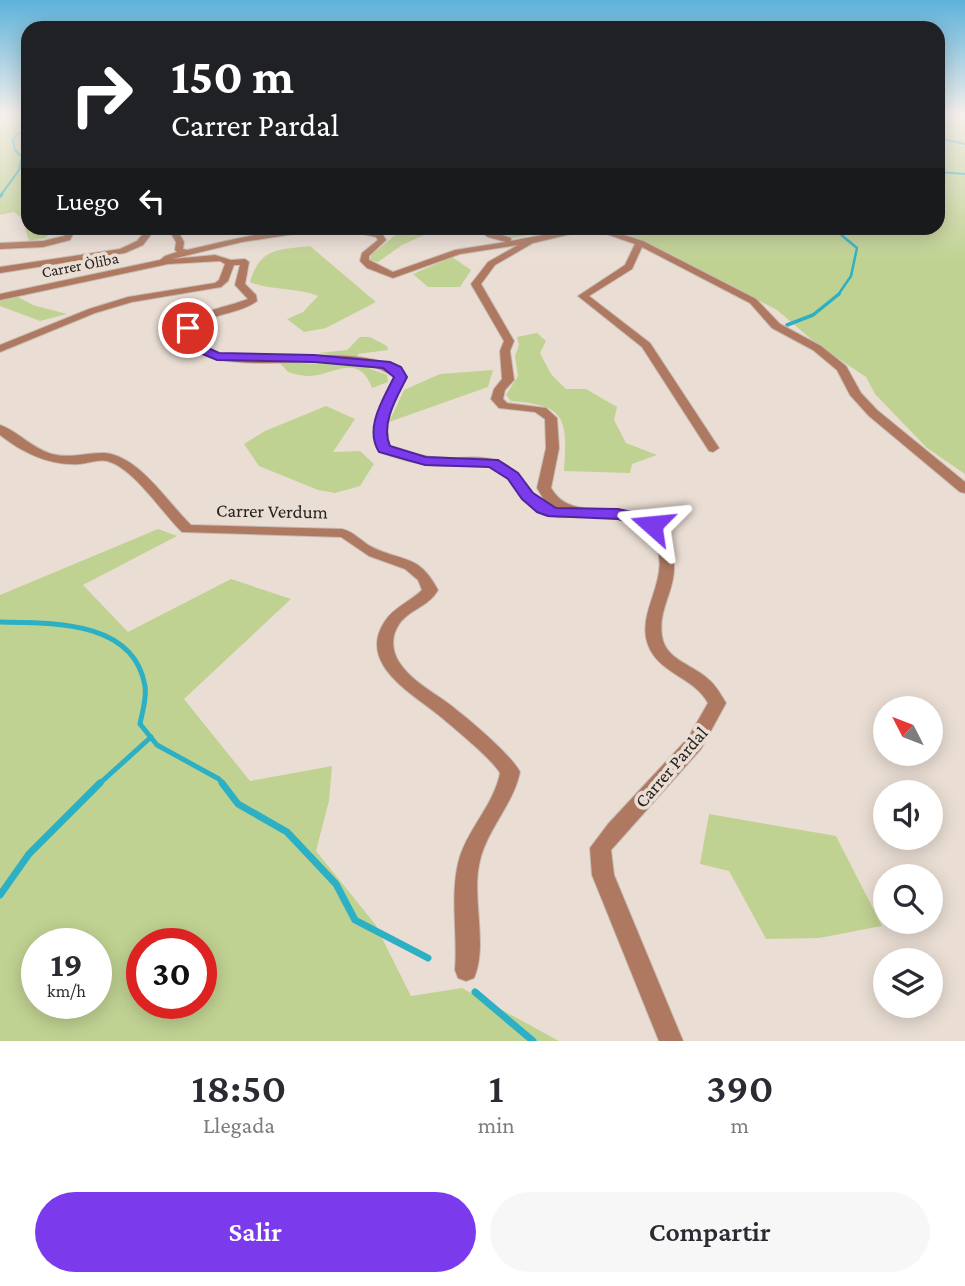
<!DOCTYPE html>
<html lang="es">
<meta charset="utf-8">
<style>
:root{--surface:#fff;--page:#f7f7f7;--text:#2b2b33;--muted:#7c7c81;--accent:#7c3aed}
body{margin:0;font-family:"Crimson Pro",serif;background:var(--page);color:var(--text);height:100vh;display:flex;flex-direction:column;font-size:26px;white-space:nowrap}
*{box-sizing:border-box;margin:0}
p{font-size:23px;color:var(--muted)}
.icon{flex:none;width:38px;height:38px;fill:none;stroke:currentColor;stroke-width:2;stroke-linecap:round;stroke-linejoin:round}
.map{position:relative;height:1041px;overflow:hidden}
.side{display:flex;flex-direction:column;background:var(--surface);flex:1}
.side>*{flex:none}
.guide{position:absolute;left:21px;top:21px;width:924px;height:214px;border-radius:21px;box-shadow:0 4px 18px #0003;background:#202124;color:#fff;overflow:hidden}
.needle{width:46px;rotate:312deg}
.fabs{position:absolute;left:873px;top:696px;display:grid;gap:14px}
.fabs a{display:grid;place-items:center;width:70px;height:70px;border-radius:50%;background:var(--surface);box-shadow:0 4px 18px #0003;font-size:35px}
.speed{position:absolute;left:21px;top:928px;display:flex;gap:14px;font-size:35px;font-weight:700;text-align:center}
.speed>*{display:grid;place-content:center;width:91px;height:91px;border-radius:50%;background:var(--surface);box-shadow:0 4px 18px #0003;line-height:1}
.speed small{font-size:18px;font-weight:400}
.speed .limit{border:10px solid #d22;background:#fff;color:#111}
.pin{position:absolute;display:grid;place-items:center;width:60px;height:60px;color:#fff;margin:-30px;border:4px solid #fff;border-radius:50%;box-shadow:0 2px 7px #0007}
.me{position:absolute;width:77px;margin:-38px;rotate:288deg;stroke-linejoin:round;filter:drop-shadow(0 0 5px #0008)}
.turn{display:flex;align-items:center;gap:24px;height:147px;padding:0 35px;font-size:32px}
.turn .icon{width:91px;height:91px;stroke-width:2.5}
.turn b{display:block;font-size:49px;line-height:60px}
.then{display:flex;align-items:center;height:66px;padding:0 35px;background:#0003;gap:14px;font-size:26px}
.eta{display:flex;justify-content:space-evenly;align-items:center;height:119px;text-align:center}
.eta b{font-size:42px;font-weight:600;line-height:49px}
.primary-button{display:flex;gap:14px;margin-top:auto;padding:14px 35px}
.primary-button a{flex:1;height:80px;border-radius:42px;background:var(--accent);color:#fff;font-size:28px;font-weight:600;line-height:80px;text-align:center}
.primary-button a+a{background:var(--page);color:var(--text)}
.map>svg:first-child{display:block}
.green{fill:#c0d292;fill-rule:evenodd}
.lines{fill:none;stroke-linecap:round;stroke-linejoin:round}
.stream-far4{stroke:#2db0c4;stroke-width:2}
.stream-far3{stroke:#2db0c4;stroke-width:2.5}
.stream-far2{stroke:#2db0c4;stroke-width:3.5}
.stream-far1{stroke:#2db0c4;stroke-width:5}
.stream{stroke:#2db0c4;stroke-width:7}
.street-casing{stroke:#c7bcb4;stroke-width:2}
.street{fill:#af7961;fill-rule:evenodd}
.route{fill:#7c3aed;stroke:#51269a;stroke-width:2}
.labels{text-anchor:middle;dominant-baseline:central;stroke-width:7;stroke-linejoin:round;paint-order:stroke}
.far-street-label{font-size:16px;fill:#272320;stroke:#eaded4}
.street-label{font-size:19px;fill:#272320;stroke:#eaded4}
</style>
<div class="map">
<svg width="965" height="1041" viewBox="0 0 965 1041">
<rect width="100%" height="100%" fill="#eaded4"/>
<!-- green -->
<g class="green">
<path d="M 0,116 L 28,116 L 28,228 L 47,228 L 48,230 L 54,230 L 45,238 L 29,241 L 22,218 L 14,212 L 0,215 Z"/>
<path d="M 938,116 L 965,116 L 965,474 L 927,448 L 875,394 L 866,377 L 818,345 L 777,310 L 646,243 L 605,228 L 938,228 Z"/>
<path d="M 385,228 L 429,228 L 433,231 L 402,245 L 378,262 L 370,260 L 371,255 L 398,233 Z"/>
<path d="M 487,228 L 556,228 L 555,230 L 513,238 Z"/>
<path d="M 310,246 L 376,302 L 326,328 L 304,332 L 287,319 L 303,312 L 318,296 C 296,287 272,291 250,282 C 260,247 279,250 310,246 Z"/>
<path d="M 452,257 L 471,270 L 460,287 L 428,287 L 413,274 Z"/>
<path d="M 16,296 L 33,305 L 67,314 L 40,321 L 0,306 L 0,301 Z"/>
<path d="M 537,333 L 546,341 L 540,353 L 551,374 L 566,389 L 586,389 L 617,407 L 614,420 L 626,443 L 657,455 L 632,464 L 630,473 L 564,471 C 567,420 568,405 511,401 L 506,395 L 518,376 L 515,356 L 519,345 L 517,337 Z"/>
<path d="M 360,337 L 370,337 L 387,346 L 388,350 L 358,354 L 358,357 L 318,353 L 347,350 Z"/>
<path d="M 279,362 L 363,366 L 387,375 L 388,382 L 372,388 C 359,352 334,375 310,376 C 303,376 294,374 288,372 Z"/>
<path d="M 493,370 L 488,387 L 389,422 L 404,390 L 440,374 Z"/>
<path d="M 326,406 L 355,419 L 333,452 L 360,451 L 374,464 L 360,486 L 335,493 L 318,490 L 259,466 L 244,444 L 265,431 Z"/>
<path d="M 158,529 L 177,536 L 83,585 L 128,632 L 231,579 L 291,599 L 184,699 L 250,781 L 332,766 L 329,801 L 316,851 L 375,924 L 411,996 L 462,988 L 559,1041 L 0,1041 L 0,595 ZM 37,943 L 96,943 L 96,1003 L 37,1003 ZM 142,943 L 201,943 L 201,1003 L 142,1003 Z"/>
<path d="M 709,814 L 836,836 L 882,926 L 819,938 L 766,939 L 729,871 L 700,864 Z"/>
</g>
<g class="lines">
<!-- stream-far4 -->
<g class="stream-far4">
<path d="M 938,138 L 965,144"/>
<path d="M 938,172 L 965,174"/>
<path d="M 1,195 L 19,170 L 22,157 L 15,150 L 13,140 L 17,134 L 28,129"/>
</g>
<!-- stream-far3 -->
<g class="stream-far3">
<path d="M 0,197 L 2,194"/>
<path d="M 833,228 L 857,248 L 851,276 L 838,295"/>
</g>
<!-- stream-far2 -->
<path class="stream-far2" d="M 787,325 L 813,315 L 839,294"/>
<!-- stream-far1 -->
<g class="stream-far1">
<path d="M 0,622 C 52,623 134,620 145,686 C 147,698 142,713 140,724 L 157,745 L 219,779 L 224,785"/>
<path d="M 98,785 L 151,737"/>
</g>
<!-- stream -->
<g class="stream">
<path d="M 222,783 L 238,804 L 287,832 L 336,884 L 355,920 L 428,958"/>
<path d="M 0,895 L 29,854 L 100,783"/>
<path d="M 475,992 L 533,1041"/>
</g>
<defs>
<g id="street">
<path d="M 68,228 L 76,228 L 70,240 L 43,247 L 0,249 L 0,243 L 43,241 L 64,236 Z"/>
<path d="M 148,228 L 156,228 L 143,245 L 125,253 L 0,273 L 0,267 L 120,249 L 137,241 Z"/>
<path d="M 168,228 L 176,228 L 184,242 L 183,249 L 187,250 C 251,235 316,218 382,233 L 386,240 L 369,256 L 369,260 L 393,272 L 455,250 L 506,242 L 488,237 L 475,228 L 484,228 L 511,238 L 511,241 L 580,228 L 602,228 L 643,241 L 756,299 L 780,324 L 821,346 L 846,366 L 861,393 L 877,410 L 965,482 L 965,493 L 960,492 L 869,416 L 850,395 L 837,370 L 813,350 L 772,328 L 750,303 L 642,247 L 632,269 L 589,296 L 650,343 L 719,448 L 713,452 L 709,451 L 642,347 L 578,296 L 625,265 L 635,244 L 592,229 L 533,243 L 495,265 L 481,284 L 514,341 L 510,351 L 514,380 L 505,390 L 503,399 L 507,403 L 546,408 L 557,418 L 559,448 L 551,488 C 573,526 624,494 656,525 C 662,531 667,540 670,547 C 684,583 657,603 662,636 C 665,659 691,664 707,678 C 715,684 720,693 726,703 L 701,749 L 611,850 L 614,875 L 683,1041 L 659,1041 L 592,875 L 590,848 L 608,824 L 688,738 L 708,703 C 694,677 659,674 648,645 C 634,607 681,571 647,532 C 625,507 584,519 555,517 C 522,516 518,476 490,466 C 477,462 461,466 447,466 C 424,466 401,460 380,452 C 367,426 383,401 395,378 C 346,340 247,384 188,347 L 183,328 C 201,309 225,308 248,299 L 235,285 L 240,265 L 234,265 L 228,281 L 221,287 L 132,302 L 95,313 L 0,352 L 0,345 L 89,309 L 128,297 L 215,283 L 219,280 L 225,264 L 220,261 L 168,264 L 0,300 L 0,294 L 160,260 L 165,256 L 177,252 L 175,250 L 176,242 ZM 314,231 L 359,233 L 376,237 L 378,240 L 362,253 L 360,261 L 367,268 L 393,278 L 460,254 L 518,245 L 488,262 L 471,284 L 504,341 L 500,351 L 502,379 L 494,389 L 491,399 L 499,408 L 535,412 L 545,419 L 546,448 L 537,488 L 546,503 L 556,509 C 530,502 523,470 498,461 C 482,455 465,458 449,458 C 429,458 408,454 390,447 C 382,421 396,399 407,377 C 369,337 267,367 216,353 C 209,352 203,347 197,343 L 193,329 C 212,312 238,315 257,301 L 256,295 L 245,284 L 249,262 L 245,259 L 231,260 L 215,255 L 172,259 L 242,242 Z"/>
<path d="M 0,425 C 18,431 31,448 52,454 C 70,459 87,452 105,453 C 139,456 168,503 191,525 L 342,529 C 354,532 360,540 370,546 C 402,563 418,552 438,590 C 429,607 407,610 398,626 C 391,637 392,651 399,662 C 410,679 429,690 445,701 C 464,715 510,753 520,772 C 513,806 485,831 479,865 C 472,900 488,946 474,978 L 466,981 L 458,978 L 455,970 C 458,933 449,892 460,856 C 470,826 494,804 500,773 C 492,759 455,729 441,717 C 413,694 356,664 385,621 C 394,607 411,601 422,590 L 418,580 L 405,569 L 369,556 L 341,537 L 182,532 C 162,513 134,468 107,461 C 99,459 89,463 80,464 C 50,466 23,453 0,435 Z"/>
</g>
</defs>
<!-- street casing -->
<use href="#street" class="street-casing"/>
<!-- street -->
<use href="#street" class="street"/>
</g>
<!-- sky -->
<linearGradient id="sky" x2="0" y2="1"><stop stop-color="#5db2da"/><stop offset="0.44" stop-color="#f6f0ec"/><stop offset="1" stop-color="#f6f0ec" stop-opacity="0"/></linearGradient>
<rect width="965" height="261" fill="url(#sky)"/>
<!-- route -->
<path class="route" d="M 188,325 L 194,328 L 197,343 L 219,353 L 314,355 L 390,362 L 401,367 L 407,377 C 397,397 380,424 390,446 L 426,457 L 498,460 L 518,473 L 533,493 L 556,508 L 618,509 L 641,514 L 660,525 L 652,530 L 618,519 L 548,516 L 537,512 L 522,499 L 508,479 L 489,467 L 425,465 L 379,452 C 364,428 383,400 394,377 L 383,368 L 314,362 L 217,360 L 188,348 L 182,337 L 182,328 Z"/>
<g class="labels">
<!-- far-street labels -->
<g class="far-street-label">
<text transform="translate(80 265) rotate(-11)">Carrer Òliba</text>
</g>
<!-- street labels -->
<g class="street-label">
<text transform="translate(272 511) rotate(1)">Carrer Verdum</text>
<text transform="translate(671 767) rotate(-49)">Carrer Pardal</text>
</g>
</g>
</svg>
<div class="fabs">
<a><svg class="needle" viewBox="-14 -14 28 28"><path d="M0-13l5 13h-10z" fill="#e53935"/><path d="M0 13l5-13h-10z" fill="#7c7c81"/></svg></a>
<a><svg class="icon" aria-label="sound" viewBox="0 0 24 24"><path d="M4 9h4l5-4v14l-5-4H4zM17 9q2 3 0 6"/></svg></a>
<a><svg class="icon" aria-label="search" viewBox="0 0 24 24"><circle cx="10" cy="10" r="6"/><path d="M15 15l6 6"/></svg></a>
<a><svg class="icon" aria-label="layers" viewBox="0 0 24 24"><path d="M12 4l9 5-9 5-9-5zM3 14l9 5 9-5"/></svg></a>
</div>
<div class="speed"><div>19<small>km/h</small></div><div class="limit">30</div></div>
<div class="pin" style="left:188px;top:328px;background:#d93025"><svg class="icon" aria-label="arrive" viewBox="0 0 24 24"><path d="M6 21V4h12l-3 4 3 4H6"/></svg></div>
<svg class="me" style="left:652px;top:525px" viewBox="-20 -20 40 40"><path d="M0-17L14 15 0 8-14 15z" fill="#7c3aed" stroke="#fff" stroke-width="4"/></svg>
<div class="guide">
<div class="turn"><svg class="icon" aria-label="right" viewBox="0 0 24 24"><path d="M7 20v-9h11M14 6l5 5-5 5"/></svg><div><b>150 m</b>Carrer Pardal</div></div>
<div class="then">Luego<svg class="icon" aria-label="left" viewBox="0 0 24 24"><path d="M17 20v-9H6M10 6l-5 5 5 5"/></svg></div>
</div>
</div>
<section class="side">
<div class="eta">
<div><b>18:50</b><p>Llegada</p></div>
<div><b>1</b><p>min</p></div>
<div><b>390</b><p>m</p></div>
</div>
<div class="primary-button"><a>Salir</a><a>Compartir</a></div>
</section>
